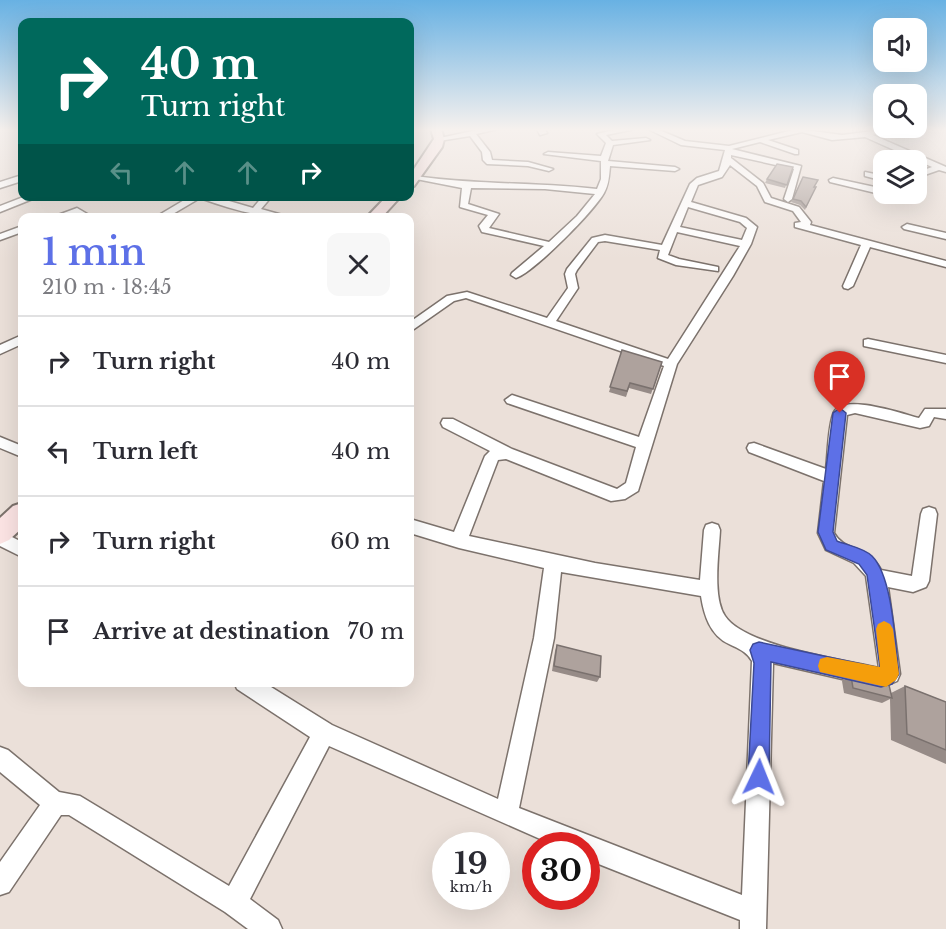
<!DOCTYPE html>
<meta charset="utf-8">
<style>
:root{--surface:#fff;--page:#f7f7f7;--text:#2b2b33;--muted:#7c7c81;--line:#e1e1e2;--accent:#5d70e7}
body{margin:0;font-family:"Libre Baskerville",serif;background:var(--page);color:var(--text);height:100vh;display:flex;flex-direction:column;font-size:22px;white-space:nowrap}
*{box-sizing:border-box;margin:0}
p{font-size:20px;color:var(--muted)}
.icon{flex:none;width:33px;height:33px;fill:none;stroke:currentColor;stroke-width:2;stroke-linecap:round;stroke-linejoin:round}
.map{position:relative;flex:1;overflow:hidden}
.panel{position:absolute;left:18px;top:213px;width:396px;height:474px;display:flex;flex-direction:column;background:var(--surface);border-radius:12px;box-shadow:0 6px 24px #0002}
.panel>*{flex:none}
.guide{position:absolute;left:18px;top:18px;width:396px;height:183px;border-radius:12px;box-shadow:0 6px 24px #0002;background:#00695c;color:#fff;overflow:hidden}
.buttons{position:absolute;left:873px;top:18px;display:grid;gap:12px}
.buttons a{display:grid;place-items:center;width:54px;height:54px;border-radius:12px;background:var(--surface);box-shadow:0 6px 24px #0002;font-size:30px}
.speed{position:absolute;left:432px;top:832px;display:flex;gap:12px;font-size:30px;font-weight:700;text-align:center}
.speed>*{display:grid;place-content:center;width:78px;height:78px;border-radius:50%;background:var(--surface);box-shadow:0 6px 24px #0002;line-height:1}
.speed small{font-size:15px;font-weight:400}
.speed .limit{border:9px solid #d22;background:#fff;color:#111}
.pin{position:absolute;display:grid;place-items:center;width:51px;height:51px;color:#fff;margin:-62px -26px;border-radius:50% 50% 50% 0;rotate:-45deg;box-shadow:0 0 6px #0007}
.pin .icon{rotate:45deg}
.me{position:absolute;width:66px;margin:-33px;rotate:2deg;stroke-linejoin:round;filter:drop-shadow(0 0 4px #0008)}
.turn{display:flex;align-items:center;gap:21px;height:126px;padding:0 24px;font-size:27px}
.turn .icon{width:78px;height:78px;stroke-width:2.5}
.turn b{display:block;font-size:42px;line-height:51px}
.lanes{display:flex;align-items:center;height:57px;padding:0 24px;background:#0003;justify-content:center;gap:30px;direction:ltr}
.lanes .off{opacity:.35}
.round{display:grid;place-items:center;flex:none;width:63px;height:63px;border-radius:12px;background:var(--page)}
.headline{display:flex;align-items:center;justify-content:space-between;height:102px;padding:0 24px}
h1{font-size:36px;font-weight:600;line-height:45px;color:var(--accent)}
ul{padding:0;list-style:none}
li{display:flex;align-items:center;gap:18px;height:90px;padding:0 24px;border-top:2px solid var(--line)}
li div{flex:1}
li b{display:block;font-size:22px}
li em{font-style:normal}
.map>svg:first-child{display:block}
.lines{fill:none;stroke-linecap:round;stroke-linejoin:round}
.street-casing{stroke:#7c726c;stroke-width:3}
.secondary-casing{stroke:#7c726c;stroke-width:4}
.street{fill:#fff;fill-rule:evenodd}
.secondary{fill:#fce4e4;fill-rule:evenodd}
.wall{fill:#968b87}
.building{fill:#aea29d;stroke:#7a716e;stroke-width:1.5}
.route{fill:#5d70e7;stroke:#3c4996;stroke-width:1.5}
.slow{fill:#f59e0b}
</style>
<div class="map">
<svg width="946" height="929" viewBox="0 0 946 929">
<rect width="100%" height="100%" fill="#ebe0d9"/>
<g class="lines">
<defs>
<g id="street">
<path d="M 482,129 L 498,129 L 476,134 L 490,152 L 492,160 L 528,162 L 553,169 L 549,171 L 528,166 L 487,164 L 483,160 L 482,152 L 470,136 L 439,141 L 435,139 Z"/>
<path d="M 537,129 L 544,129 L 547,133 L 540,135 Z"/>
<path d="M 618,129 L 635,129 L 606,135 L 612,141 L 646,138 L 650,140 L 613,145 L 608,161 L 675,167 L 679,169 L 675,171 L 610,166 C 609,176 609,184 604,193 C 594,211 534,272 516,278 L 511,275 L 512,273 L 544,246 L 482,232 L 479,226 L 488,215 L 460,207 L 462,188 L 411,178 L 415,176 C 476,185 536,182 597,189 L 601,179 L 601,161 L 544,154 L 548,152 L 601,156 L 606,143 L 597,134 ZM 471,188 L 545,189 L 595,194 L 577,216 L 549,242 L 489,228 L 499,214 L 468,204 Z"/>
<path d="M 648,129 L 657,129 L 685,141 L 729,146 L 797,129 L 842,135 L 889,129 L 873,135 L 946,167 L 946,172 L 939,170 L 916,178 L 916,173 L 932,167 L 865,137 L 832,140 L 802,132 L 768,140 L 798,150 L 798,154 L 795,154 L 760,142 L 732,149 L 801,166 L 792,199 L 788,202 L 784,199 L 794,169 L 731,155 L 731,158 L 763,183 L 771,198 L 799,207 L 811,222 L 810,225 L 946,261 L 946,267 L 870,247 L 853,286 L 848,289 L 844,288 L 843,286 L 861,245 L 795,227 L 795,223 L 801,222 L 793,211 L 765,202 L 757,186 L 730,165 L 722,177 L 698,185 L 691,202 L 746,218 L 757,227 L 751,244 L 733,276 L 677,364 L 638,491 L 625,499 L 611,501 L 506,459 L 498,460 L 469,536 L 595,563 L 700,580 L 704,530 L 706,525 L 712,523 L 718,525 L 720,530 C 719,552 712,597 725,616 C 744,646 844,660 879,668 L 866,576 L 854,563 L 826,550 L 818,533 L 824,481 L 749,452 L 747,448 L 749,444 L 754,443 L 826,469 C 828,454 828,425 834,412 C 843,393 903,414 919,418 L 925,409 L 946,409 L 946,419 L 934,417 L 929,426 L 920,428 L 855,413 L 847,415 L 834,533 C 844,552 868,545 881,570 L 912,576 L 921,514 L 923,509 L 929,507 L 935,509 L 937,514 L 929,581 L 926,587 L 913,592 L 888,587 L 900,674 L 897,681 L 881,688 L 773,663 L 766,929 L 740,929 L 740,920 L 586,859 L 586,846 L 556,846 L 329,746 L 250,899 L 278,920 L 282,929 L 248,929 L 225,912 L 69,815 L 61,815 L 9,892 L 0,895 L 0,862 L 40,805 L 0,772 L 0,747 L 8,750 L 59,792 L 80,796 L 229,886 L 310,737 L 237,689 L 234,682 L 263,682 L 332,725 L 498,799 L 534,638 L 544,568 L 459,548 L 410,533 L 410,519 L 454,532 L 485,456 L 490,451 L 443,427 L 441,423 L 443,419 L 453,419 L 512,449 L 617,489 L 626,483 L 636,447 L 507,403 L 505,400 L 512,395 L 639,437 L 664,366 L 466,298 L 454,301 L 414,329 L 410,330 L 410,322 L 447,296 L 467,292 L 547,318 L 568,288 L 565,274 L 567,269 L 592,238 L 605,235 L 662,245 L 690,184 L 697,178 L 719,171 L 725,150 L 681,145 ZM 688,207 L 740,222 L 747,228 L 742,240 L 680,227 ZM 677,232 L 740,246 L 668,359 L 556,321 L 578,288 L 575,274 L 577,270 L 598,242 L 605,241 L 660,250 L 658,258 L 676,265 L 718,271 L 718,267 L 679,259 L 668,255 ZM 561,572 L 701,596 C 704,615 710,635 729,644 C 739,649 746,651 752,661 L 742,895 L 519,808 L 554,638 Z"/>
<path d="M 865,172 L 884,176 L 884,181 L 865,176 Z"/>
<path d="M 19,176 L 22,176 L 22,181 L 0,188 L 0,182 Z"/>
<path d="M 833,178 L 884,189 L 884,194 L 887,194 L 884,195 L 830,182 L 829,180 Z"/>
<path d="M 26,196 L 40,196 L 0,212 L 0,206 Z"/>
<path d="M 191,196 L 212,196 L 253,208 L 263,196 L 272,196 L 261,209 L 293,218 C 261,218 230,209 200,198 L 166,218 L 154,218 Z"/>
<path d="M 77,208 L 94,218 L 82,218 L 76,214 L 65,218 L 50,218 Z"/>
<path d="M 907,224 L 946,233 L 946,239 L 904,229 L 902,227 Z"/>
<path d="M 22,226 L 22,232 L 0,240 L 0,234 Z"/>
<path d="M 22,335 L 22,344 L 0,354 L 0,345 Z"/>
<path d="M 868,339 L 946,355 L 946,363 L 864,346 L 864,340 Z"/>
<path d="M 0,437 L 22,446 L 22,457 L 0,448 Z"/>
<path d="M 0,531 L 22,542 L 22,557 L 0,546 Z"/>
</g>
<g id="secondary">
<path d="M 431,129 L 441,129 L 444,139 L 442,147 L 414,186 L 410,187 L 410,175 L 434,139 Z"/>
<path d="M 387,196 L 401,196 L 381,218 L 366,218 Z"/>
<path d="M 22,503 L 22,528 L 9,540 L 0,544 L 0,518 L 13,506 Z"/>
</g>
</defs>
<!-- street casing -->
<use href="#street" class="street-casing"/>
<!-- secondary casing -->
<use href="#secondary" class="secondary-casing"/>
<!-- street -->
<use href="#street" class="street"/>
<!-- secondary -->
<use href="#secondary" class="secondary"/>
</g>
<!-- wall -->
<g class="wall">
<path d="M 793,167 L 785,188 L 765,183 L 767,179 Z"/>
<path d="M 803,177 L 814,187 L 816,187 L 805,210 L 800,205 L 791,202 Z"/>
<path d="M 622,350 L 662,362 L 651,394 L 629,388 L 626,397 L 609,392 Z"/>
<path d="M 557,645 L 600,677 L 597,682 L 552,671 L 555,651 Z"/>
<path d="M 851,676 L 891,693 L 905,686 L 946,702 L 946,764 L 891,740 L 890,699 L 882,703 L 844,693 L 842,681 Z"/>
</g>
<!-- building -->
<g class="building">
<path d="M 777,164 L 793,167 L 787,185 L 767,179 Z"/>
<path d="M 803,177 L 818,180 L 814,187 L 816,187 L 806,207 L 801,201 L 793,199 Z"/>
<path d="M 622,350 L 662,362 L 653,389 L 630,383 L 627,391 L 610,387 Z"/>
<path d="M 557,645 L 601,656 L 600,677 L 554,666 Z"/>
<path d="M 851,676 L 889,685 L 892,698 L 853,688 Z"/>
<path d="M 905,686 L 946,702 L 946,750 L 907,734 Z"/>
</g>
<!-- sky -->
<linearGradient id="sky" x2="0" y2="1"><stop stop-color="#68b1e3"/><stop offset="0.5" stop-color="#f6f1ee"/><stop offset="1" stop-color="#f6f1ee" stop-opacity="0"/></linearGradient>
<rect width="946" height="259" fill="url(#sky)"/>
<!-- route -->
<path class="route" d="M 840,408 L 846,413 L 833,532 L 837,541 C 847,545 864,548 872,556 C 893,577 895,644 899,674 L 892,684 L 881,687 L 771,662 L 769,777 L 766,784 L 759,787 L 751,784 L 748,777 L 754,663 L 750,650 L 753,644 L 759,642 L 880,668 L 867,575 L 859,564 L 826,550 L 818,532 L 833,413 Z"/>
<!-- slow -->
<path class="slow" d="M 884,621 L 890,624 L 893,629 L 899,674 L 896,680 L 886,687 L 820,672 L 818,666 L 820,659 L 827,657 L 880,667 L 876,629 L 878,624 Z"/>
</svg>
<div class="buttons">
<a><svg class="icon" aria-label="sound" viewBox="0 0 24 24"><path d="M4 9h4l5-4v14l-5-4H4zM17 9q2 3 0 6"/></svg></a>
<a><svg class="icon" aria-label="search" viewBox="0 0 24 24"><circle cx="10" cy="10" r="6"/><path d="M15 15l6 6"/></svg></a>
<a><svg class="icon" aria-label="layers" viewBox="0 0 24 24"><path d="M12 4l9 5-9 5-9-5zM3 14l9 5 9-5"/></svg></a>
</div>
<div class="speed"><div>19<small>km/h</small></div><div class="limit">30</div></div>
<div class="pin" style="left:840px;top:413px;background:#d93025"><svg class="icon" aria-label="arrive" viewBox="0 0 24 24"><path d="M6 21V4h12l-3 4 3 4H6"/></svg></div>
<svg class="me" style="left:759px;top:777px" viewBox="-20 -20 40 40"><path d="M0-17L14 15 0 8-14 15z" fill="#5d70e7" stroke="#fff" stroke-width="4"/></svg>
<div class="guide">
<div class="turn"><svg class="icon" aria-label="right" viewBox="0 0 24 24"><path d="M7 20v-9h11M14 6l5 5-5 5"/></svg><div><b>40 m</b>Turn right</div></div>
<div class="lanes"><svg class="icon off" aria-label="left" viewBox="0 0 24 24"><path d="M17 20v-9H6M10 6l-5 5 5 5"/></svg><svg class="icon off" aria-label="ahead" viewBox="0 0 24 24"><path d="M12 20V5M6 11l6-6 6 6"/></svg><svg class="icon off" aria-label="ahead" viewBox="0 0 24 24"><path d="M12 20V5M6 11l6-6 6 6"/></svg><svg class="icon" aria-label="right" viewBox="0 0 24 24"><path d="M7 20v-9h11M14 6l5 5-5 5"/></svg></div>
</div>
<section class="panel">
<div class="headline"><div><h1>1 min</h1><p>210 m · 18:45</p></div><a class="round"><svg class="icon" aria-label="close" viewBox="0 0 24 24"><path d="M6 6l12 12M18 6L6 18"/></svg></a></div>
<ul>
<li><svg class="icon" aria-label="right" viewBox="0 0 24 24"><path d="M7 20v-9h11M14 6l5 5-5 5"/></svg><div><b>Turn right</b></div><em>40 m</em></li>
<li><svg class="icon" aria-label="left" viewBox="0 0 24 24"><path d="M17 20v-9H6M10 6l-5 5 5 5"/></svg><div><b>Turn left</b></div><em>40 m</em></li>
<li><svg class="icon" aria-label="right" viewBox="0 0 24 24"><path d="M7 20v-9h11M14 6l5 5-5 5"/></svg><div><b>Turn right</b></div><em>60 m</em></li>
<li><svg class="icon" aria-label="arrive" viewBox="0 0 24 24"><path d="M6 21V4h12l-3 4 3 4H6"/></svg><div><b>Arrive at destination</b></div><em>70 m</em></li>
</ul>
</section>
</div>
